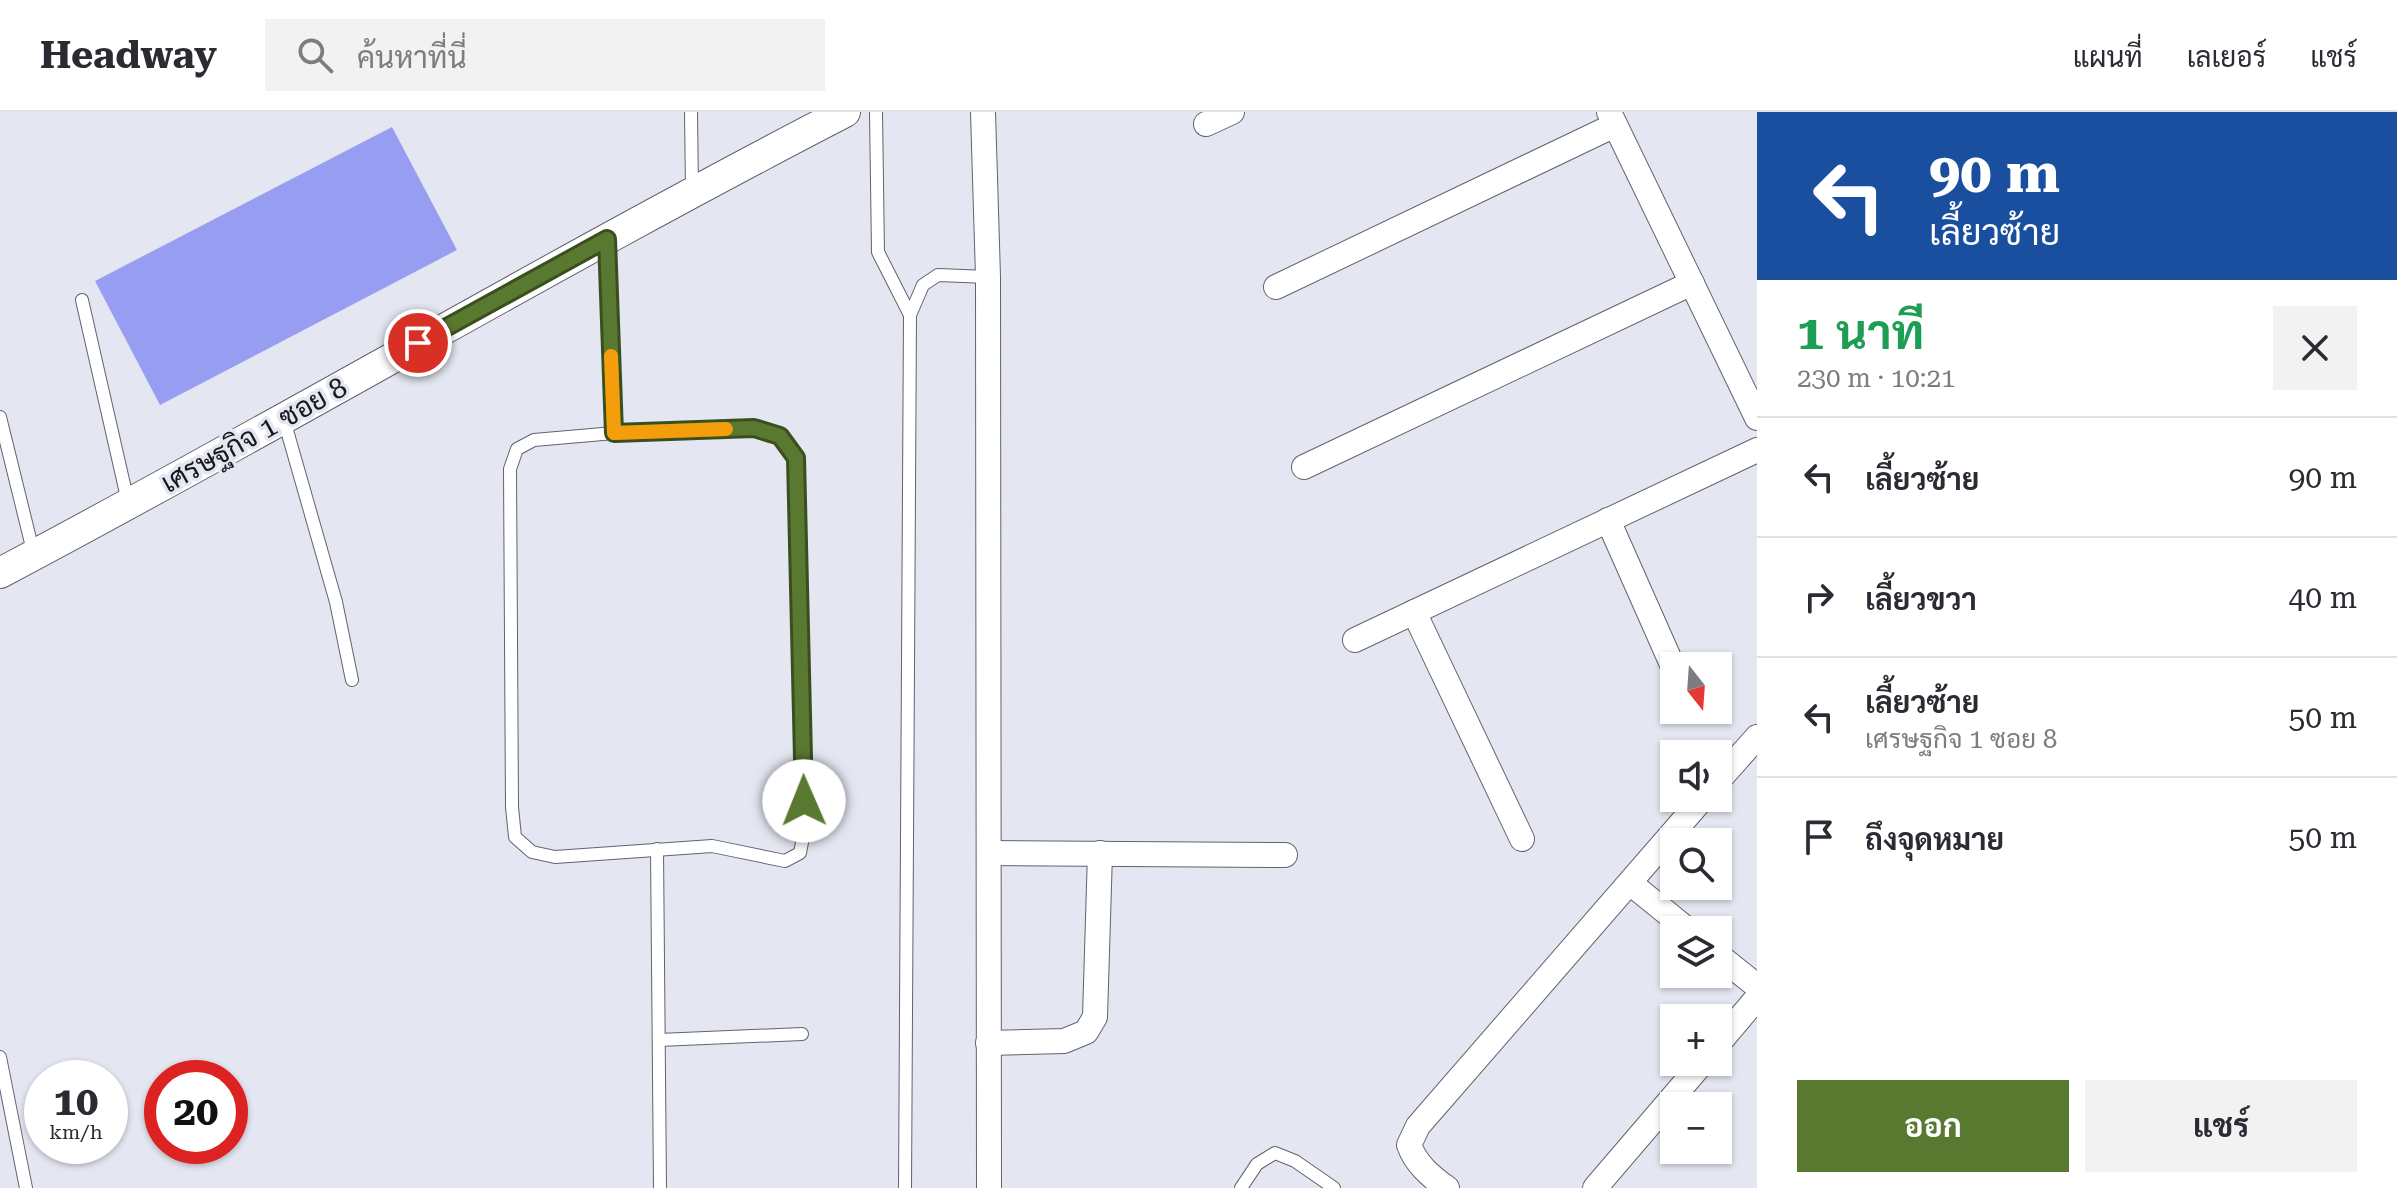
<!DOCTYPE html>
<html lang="th">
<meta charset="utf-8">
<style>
:root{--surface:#fff;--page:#f2f2f3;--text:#2b2b33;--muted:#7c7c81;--line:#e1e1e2;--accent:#5a7930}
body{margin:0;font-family:"Roboto Serif",Sarabun,serif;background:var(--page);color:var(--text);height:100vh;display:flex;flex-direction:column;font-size:30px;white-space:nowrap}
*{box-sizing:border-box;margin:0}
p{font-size:26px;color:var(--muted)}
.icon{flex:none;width:44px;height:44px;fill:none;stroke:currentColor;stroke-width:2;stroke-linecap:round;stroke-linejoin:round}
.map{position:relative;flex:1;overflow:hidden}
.drawer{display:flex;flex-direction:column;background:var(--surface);width:640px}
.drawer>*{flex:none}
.guide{background:#1a4fa0;color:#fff;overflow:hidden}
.needle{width:52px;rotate:163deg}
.controls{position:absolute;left:1660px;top:540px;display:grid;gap:16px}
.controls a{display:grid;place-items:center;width:72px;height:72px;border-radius:0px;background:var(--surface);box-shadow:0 2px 6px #0004;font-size:40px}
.speed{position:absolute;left:24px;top:948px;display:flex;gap:16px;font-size:40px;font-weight:700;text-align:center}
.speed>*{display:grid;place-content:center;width:104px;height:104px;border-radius:50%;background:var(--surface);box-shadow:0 2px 6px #0004;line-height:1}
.speed small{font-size:20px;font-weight:400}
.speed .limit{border:12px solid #d22;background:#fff;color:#111}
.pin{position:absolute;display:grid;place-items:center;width:68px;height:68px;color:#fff;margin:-34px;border:4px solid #fff;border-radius:50%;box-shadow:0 2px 8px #0007}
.me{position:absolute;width:88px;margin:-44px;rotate:359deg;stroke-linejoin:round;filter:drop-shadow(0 0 6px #0008)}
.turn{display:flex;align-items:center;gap:28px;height:168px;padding:0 40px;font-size:36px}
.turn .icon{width:104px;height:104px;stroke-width:2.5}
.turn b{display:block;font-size:56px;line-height:68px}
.round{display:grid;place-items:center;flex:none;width:84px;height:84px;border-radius:0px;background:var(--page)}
.overview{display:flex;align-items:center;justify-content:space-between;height:136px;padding:0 40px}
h1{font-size:48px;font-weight:700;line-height:60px;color:#1e9e55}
.action{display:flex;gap:16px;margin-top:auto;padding:16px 40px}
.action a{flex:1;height:92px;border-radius:0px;background:var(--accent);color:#fff;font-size:32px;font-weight:700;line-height:92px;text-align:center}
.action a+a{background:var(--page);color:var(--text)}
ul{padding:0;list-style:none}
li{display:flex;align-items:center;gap:24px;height:120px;padding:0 40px;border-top:2px solid var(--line)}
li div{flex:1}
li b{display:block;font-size:30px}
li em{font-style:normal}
header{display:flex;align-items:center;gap:48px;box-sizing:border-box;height:112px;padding:0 40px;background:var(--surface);border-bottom:2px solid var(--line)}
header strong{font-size:38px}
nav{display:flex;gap:44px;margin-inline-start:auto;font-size:28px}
.search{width:560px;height:72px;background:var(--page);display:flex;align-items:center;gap:20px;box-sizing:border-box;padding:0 28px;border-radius:0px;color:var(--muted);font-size:30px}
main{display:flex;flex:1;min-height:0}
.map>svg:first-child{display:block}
.building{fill:#979ef1}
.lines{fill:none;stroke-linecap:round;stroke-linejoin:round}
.service-casing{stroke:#62636c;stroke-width:14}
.minor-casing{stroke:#62636c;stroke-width:26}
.tertiary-casing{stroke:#62636c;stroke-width:32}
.service{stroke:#fff;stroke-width:12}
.minor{stroke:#fff;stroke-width:24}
.tertiary{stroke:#fff;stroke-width:30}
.route-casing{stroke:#3a4f1f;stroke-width:20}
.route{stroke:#5a7930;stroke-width:14}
.slow{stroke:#f59e0b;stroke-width:14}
.labels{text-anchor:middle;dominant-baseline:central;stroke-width:7;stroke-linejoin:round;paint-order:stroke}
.street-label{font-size:28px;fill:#18181c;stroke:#e4e6f1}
</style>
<header>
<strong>Headway</strong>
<div class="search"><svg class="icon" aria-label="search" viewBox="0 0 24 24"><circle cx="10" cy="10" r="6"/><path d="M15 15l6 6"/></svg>ค้นหาที่นี่</div>
<nav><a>แผนที่</a><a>เลเยอร์</a><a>แชร์</a></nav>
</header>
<main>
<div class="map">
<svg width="1757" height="1076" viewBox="0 0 1757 1076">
<rect width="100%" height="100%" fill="#e4e6f1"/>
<!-- building -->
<path class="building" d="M 392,15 L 457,138 L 160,293 L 95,169 Z"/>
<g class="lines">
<defs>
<g id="service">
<path d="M 691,0 L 692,78"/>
<path d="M 876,0 L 878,140 L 910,203"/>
<path d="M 607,128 L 614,321"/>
<path d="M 82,188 L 128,390"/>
<path d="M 0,305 L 34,443"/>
<path d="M 284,308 L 336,490 L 352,568"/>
<path d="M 754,316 L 780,324 L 796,346 L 804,720 L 800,741 L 785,749 L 712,734 L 555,745 L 532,740 L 515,725 L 512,695 L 510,357 L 517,337 L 534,328 L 614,321 Z"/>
<path d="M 657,737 L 660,1076"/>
<path d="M 659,928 L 802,922"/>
<path d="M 0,945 L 26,1076"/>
<path d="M 905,1076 L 910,203 L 923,173 L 938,163 L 988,165"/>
<path d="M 1241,1076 L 1257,1052 L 1275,1041 L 1295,1049 L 1334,1076"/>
</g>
<g id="minor">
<path d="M 983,0 L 988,165 L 989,1076"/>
<path d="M 1609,0 L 1757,306"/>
<path d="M 1206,12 L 1232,0"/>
<path d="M 1276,175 L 1615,13"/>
<path d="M 1304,355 L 1692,171"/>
<path d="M 1608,408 L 1674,557"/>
<path d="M 1414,500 L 1522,727"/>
<path d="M 1355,528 L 1757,338"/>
<path d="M 1718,669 L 1757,625"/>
<path d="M 989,741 L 1285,743"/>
<path d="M 1630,771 L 1688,818"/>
<path d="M 1718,843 L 1757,874"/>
<path d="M 988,931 L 1064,929 L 1086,920 L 1095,905 L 1100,741"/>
<path d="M 1718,932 L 1757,886"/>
<path d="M 1447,1076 C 1430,1064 1416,1052 1409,1033 L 1418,1014 L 1703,686"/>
<path d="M 1595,1076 L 1703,950"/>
</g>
<path id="tertiary" d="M 0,461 C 284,311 560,147 845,0"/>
</defs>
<!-- service casing -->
<use href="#service" class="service-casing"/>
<!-- minor casing -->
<use href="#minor" class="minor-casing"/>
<!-- tertiary casing -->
<use href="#tertiary" class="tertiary-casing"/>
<!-- service -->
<use href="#service" class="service"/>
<!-- minor -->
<use href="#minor" class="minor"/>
<!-- tertiary -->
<use href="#tertiary" class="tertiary"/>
</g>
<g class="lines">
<defs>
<path id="route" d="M 418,231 L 607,127 L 614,321 L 754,316 L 780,324 L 796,346 L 804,689"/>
</defs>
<!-- route casing -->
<use href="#route" class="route-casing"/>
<!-- route -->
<use href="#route" class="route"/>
<!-- slow -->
<path class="slow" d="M 611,244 L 614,321 L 726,317"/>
</g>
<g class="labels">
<!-- street labels -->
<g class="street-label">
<text transform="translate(254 323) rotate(-29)">เศรษฐกิจ 1 ซอย 8</text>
</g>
</g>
</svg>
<div class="controls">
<a><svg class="needle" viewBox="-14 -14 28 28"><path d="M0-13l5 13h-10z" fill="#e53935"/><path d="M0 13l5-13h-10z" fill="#7c7c81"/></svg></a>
<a><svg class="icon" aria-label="sound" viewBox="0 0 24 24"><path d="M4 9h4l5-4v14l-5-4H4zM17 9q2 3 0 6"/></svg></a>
<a><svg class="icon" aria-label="search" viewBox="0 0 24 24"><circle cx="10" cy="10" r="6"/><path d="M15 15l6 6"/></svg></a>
<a><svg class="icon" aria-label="layers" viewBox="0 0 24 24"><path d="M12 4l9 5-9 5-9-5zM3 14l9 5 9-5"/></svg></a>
<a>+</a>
<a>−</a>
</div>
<div class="speed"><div>10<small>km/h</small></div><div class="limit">20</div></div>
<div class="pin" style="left:418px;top:231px;background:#d93025"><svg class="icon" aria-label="arrive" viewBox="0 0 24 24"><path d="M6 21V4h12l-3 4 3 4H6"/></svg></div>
<svg class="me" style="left:804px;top:689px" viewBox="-20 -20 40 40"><circle r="19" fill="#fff"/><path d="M0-13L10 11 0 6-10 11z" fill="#5a7930"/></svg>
</div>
<section class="drawer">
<div class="guide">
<div class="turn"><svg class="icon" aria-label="left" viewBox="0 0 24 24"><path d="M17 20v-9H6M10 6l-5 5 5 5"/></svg><div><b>90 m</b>เลี้ยวซ้าย</div></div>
</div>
<div class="overview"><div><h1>1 นาที</h1><p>230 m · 10:21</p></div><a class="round"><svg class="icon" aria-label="close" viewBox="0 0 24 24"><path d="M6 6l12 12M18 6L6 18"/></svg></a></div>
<ul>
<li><svg class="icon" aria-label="left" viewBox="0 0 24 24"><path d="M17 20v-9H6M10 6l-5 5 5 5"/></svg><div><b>เลี้ยวซ้าย</b></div><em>90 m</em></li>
<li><svg class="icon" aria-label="right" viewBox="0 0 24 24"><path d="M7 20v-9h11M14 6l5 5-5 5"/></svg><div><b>เลี้ยวขวา</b></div><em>40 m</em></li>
<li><svg class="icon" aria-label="left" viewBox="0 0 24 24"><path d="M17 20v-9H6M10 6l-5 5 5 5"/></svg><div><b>เลี้ยวซ้าย</b><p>เศรษฐกิจ 1 ซอย 8</p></div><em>50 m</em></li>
<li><svg class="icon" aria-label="arrive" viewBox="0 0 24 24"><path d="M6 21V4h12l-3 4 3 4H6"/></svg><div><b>ถึงจุดหมาย</b></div><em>50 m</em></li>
</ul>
<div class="action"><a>ออก</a><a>แชร์</a></div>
</section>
</main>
